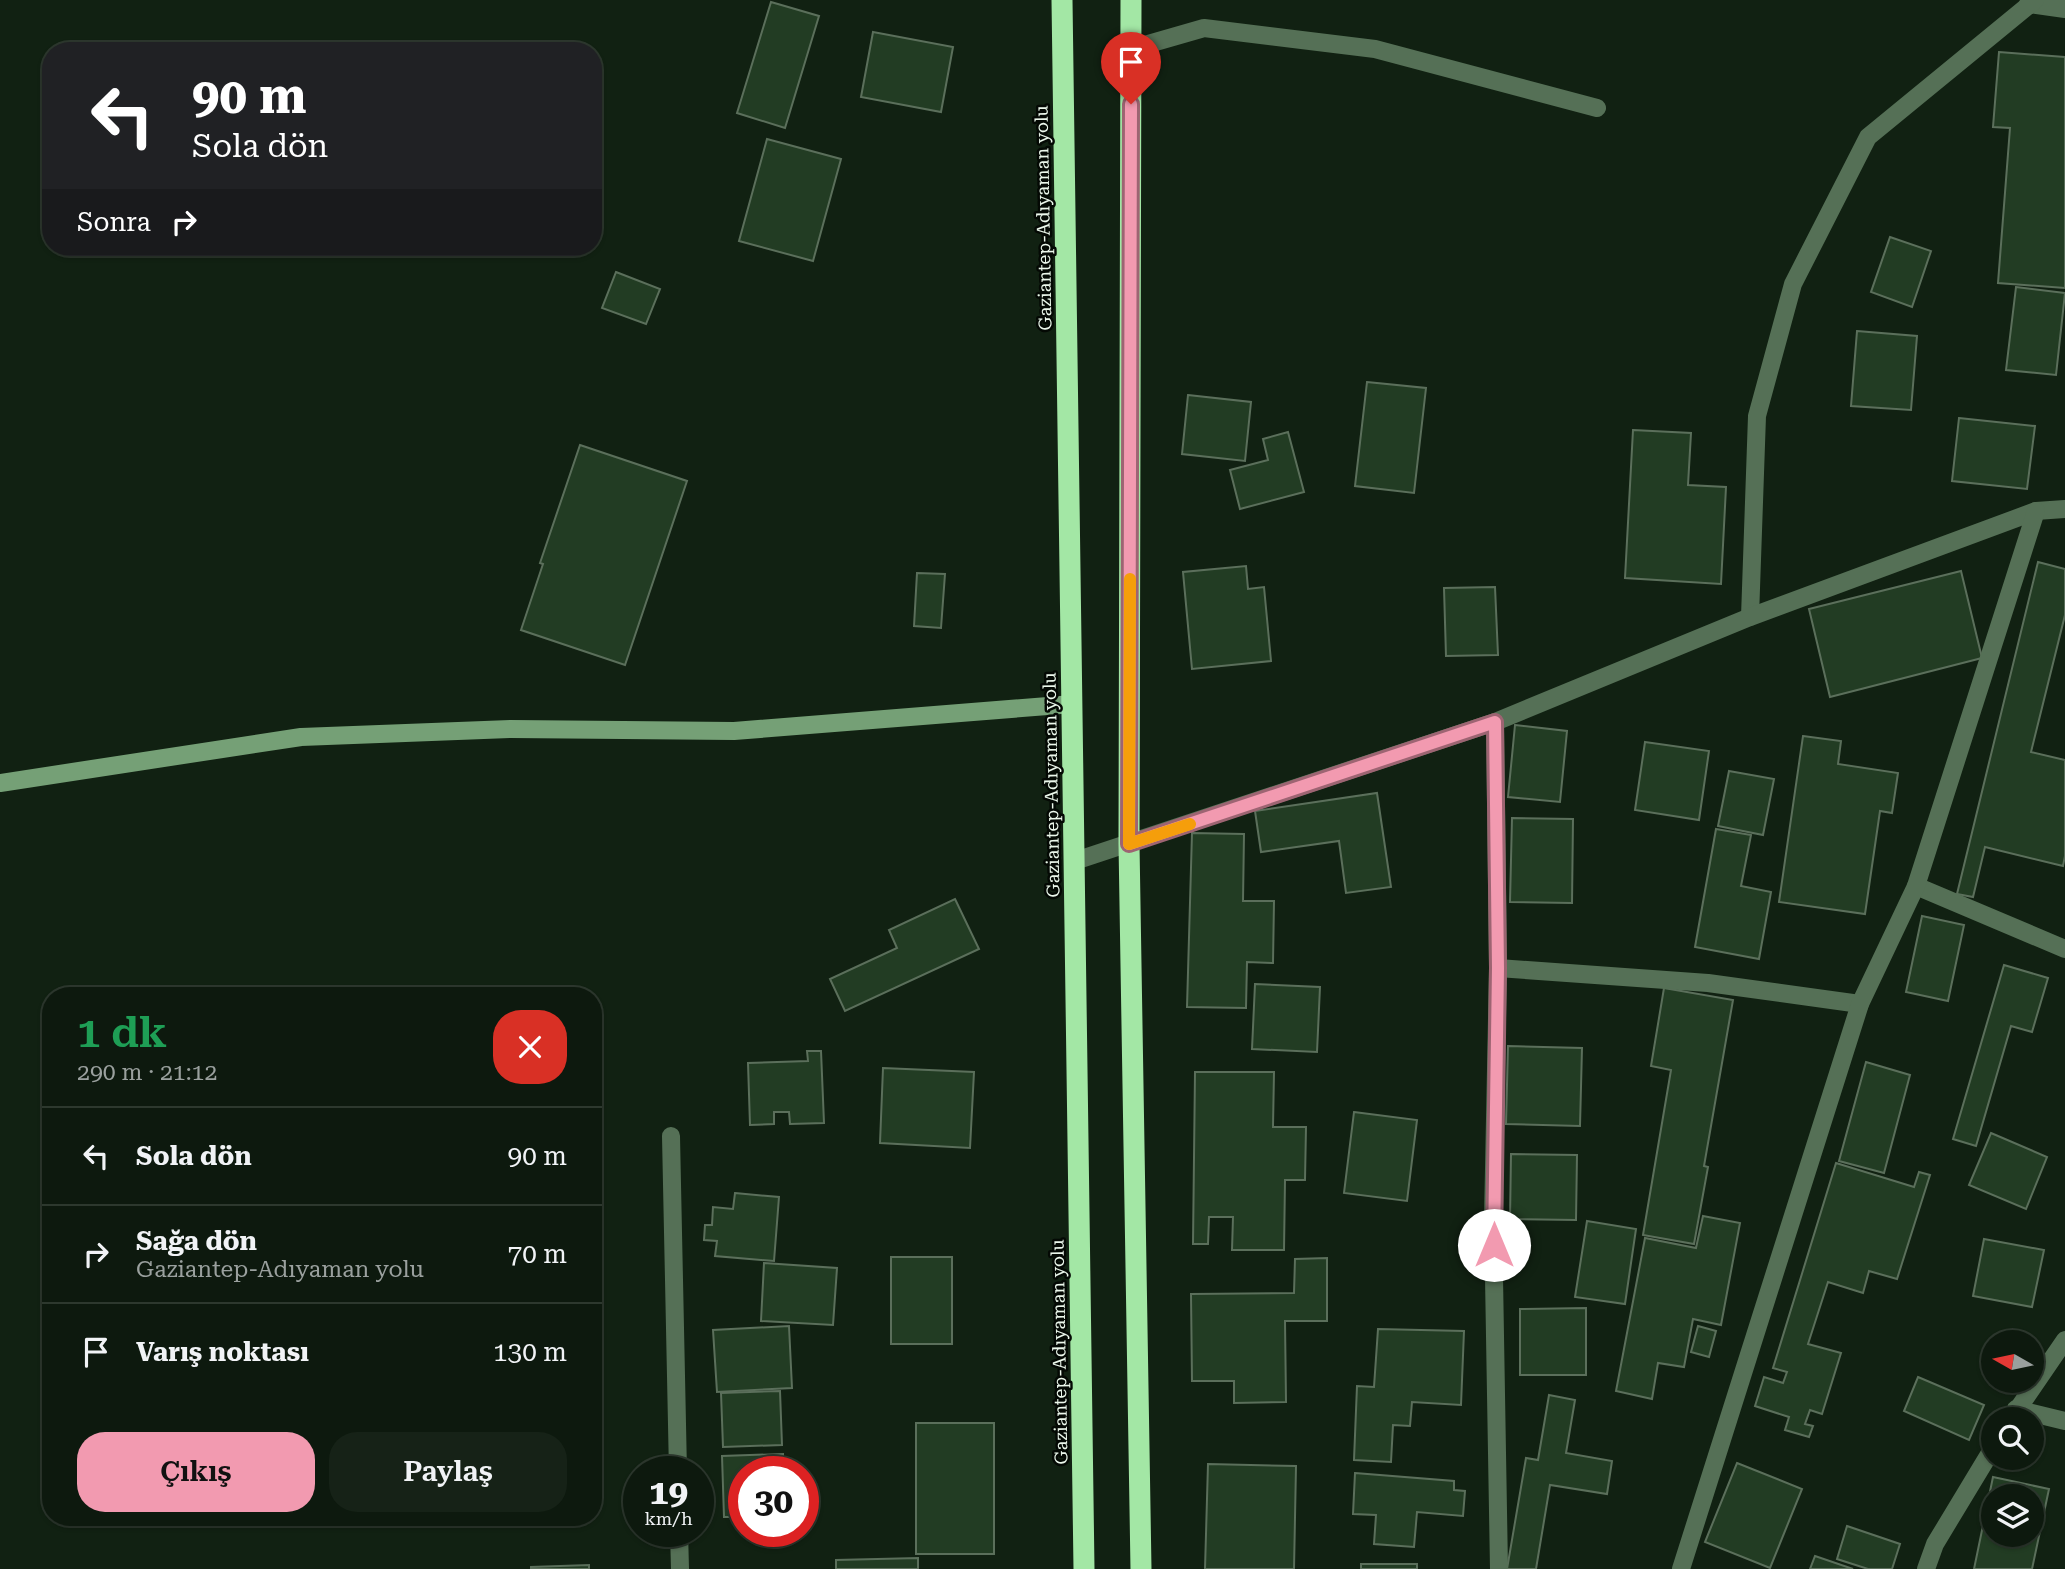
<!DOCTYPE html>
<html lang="tr">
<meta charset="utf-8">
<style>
:root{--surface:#0d190e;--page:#162217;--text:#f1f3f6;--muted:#9aa09e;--line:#2d382e;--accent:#f29ab0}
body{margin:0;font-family:"Roboto Serif",serif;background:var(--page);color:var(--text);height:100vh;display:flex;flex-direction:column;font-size:26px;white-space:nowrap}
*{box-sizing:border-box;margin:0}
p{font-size:23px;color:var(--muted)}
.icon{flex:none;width:38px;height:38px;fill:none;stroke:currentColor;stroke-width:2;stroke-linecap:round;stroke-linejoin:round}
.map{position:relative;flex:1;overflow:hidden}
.drawer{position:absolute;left:42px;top:987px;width:560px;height:539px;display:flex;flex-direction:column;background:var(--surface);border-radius:28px;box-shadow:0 2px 5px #0004,0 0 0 2px var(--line)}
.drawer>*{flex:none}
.top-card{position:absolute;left:42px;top:42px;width:560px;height:214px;border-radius:28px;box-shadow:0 2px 5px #0004,0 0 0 2px var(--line);background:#202124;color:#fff;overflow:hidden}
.needle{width:46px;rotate:279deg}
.tools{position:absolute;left:1981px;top:1330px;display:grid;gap:14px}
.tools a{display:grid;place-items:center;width:63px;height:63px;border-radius:50%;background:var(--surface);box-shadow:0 2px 5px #0004,0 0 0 2px var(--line);font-size:35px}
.speed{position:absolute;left:623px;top:1456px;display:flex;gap:14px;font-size:35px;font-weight:700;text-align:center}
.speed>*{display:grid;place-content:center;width:91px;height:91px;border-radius:50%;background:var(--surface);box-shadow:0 2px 5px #0004,0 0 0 2px var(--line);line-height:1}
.speed small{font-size:18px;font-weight:400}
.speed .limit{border:10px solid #d22;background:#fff;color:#111}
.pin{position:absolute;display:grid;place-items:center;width:60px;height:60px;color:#fff;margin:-72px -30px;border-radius:50% 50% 50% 0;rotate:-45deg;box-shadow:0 0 7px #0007}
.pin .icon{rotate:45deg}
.me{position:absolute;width:77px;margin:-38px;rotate:0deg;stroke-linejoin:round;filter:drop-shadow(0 0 5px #0008)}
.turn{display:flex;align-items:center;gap:24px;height:147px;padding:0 35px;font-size:32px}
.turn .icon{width:91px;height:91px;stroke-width:2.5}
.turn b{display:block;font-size:49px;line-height:60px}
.then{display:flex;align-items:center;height:66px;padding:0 35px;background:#0003;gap:14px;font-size:26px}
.round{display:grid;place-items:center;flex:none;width:74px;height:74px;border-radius:28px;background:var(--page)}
.overview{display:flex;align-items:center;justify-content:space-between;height:119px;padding:0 35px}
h1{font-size:42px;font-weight:600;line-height:52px;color:#1e9e55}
.cta{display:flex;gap:14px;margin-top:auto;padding:14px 35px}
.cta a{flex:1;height:80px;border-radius:28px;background:var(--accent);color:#111;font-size:28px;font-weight:600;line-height:80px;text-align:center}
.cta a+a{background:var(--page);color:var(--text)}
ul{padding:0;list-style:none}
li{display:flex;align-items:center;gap:21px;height:98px;padding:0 35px;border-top:2px solid var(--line)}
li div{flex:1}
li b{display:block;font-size:26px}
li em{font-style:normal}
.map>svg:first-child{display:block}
.building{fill:#223c23;stroke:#5b6f5b;stroke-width:2;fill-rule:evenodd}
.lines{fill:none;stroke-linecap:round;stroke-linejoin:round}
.street{stroke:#557056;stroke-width:18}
.secondary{stroke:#75a076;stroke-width:18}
.highway{stroke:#a3e7a5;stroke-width:21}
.route-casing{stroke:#9d6472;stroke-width:18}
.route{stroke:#f29ab0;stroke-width:12}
.slow{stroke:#f59e0b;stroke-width:12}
.labels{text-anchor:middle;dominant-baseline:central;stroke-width:5;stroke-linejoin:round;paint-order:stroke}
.street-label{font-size:18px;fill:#ecf8ec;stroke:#040904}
</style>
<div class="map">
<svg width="2065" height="1569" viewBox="0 0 2065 1569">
<rect width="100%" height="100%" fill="#112112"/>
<!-- building -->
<g class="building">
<path d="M 771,2 L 819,16 L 785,128 L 737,113 Z"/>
<path d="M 873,32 L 953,47 L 941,112 L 861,97 Z"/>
<path d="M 1999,52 L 2065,57 L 2065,288 L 1998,283 L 2010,128 L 1993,127 Z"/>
<path d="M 767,139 L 841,159 L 813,261 L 739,241 Z"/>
<path d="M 1890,237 L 1931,251 L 1912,307 L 1871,292 Z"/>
<path d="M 616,272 L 660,289 L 646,324 L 602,308 Z"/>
<path d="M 2016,287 L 2065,293 L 2056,375 L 2006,370 Z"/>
<path d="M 1857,331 L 1917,336 L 1911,410 L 1851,406 Z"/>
<path d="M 1367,382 L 1426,388 L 1414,493 L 1355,486 Z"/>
<path d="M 1188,395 L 1251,402 L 1245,461 L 1182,454 Z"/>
<path d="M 1959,418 L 2035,426 L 2027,489 L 1952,481 Z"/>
<path d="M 1633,430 L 1691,433 L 1688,485 L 1726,487 L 1721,584 L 1625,578 Z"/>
<path d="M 1288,432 L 1304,492 L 1240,509 L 1230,470 L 1268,460 L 1263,439 Z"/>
<path d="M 580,445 L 687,481 L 625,665 L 521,630 L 543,564 L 540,563 Z"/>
<path d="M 2038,562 L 2065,569 L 2065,615 L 2031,752 L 2065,760 L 2065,856 L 2063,866 L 1985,847 L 1973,897 L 1957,894 Z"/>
<path d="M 1246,566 L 1248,589 L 1264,587 L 1271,661 L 1192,669 L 1183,572 Z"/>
<path d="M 1961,571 L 1982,658 L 1830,697 L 1809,609 Z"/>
<path d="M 917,573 L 945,574 L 941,628 L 914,626 Z"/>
<path d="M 1495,587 L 1498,655 L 1446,656 L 1444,588 Z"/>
<path d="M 1515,725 L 1567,731 L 1560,802 L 1508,797 Z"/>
<path d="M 1803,736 L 1841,741 L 1838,764 L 1898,773 L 1892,813 L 1880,811 L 1865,914 L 1779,902 Z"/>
<path d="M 1645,742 L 1709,751 L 1699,820 L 1635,810 Z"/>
<path d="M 1729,771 L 1774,779 L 1763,835 L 1718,826 Z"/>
<path d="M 1377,793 L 1391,887 L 1346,893 L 1339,841 L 1261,852 L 1255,811 Z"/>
<path d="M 1512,818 L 1573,819 L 1572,903 L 1510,902 Z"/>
<path d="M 1716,829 L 1751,835 L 1741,886 L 1771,892 L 1759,959 L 1695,947 Z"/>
<path d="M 1192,833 L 1244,834 L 1243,901 L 1274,901 L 1273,963 L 1247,962 L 1246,1008 L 1187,1007 Z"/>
<path d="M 955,899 L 979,949 L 845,1011 L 830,979 L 897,948 L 889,930 Z"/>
<path d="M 1922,916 L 1964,925 L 1948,1001 L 1906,992 Z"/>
<path d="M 2004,965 L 2048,978 L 2032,1032 L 2011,1026 L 1976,1146 L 1953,1139 Z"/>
<path d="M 1255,984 L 1320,987 L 1317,1052 L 1252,1049 Z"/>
<path d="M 1664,988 L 1733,1000 L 1704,1166 L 1708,1167 L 1694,1244 L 1643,1235 L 1671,1070 L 1651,1066 Z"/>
<path d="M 1508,1046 L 1582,1048 L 1580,1126 L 1506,1124 Z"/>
<path d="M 807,1051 L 821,1051 L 824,1123 L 790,1124 L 789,1112 L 774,1112 L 774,1124 L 750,1125 L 748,1063 L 808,1061 Z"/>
<path d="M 1866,1062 L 1910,1075 L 1884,1173 L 1839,1161 Z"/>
<path d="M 883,1068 L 974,1072 L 970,1148 L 880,1143 Z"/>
<path d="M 1195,1072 L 1274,1072 L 1273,1127 L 1306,1127 L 1305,1180 L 1285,1180 L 1284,1250 L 1232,1250 L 1233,1217 L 1209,1217 L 1208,1244 L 1193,1244 Z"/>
<path d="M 1354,1112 L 1417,1120 L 1407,1201 L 1344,1193 Z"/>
<path d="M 1991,1133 L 2047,1157 L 2026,1209 L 1969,1185 Z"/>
<path d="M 1511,1154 L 1577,1155 L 1576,1220 L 1510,1219 Z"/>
<path d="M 1836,1163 L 1914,1187 L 1919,1172 L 1930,1175 L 1897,1279 L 1869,1271 L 1863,1293 L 1828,1282 L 1808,1344 L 1841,1353 L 1822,1414 L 1810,1410 L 1805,1424 L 1813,1426 L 1809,1437 L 1785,1430 L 1789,1417 L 1755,1406 L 1764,1377 L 1783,1383 L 1787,1372 L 1773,1368 Z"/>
<path d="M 735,1193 L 779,1197 L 774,1261 L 715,1256 L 717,1241 L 704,1240 L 705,1225 L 712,1225 L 713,1207 L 733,1209 Z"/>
<path d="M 1703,1216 L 1740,1223 L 1721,1325 L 1693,1319 L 1684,1367 L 1658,1363 L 1652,1399 L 1616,1391 L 1645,1238 L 1696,1248 Z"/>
<path d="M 1587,1221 L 1636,1229 L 1625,1304 L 1575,1297 Z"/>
<path d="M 1984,1239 L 2044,1250 L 2032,1307 L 1973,1296 Z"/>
<rect x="891" y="1257" width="61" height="87"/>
<path d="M 1327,1258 L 1327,1321 L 1285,1321 L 1286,1402 L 1234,1403 L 1234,1381 L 1192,1381 L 1191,1294 L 1294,1293 L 1295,1259 Z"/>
<path d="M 764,1263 L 837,1268 L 833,1325 L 761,1321 Z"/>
<path d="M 1586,1308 L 1586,1375 L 1520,1375 L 1520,1309 Z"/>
<path d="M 789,1326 L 792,1388 L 717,1392 L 713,1330 Z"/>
<path d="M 1698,1326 L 1716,1331 L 1709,1357 L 1691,1352 Z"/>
<path d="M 1378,1329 L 1464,1331 L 1461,1405 L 1412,1402 L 1410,1426 L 1393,1425 L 1391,1462 L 1354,1460 L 1357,1386 L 1374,1387 Z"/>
<path d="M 1918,1377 L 1984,1405 L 1969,1440 L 1904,1411 Z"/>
<path d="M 780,1391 L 782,1445 L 723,1447 L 721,1393 Z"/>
<path d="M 1549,1395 L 1575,1400 L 1566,1453 L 1612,1461 L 1607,1494 L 1550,1485 L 1536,1569 L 1507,1569 L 1526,1458 L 1538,1460 Z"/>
<rect x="916" y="1423" width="78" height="131"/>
<path d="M 783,1454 L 783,1472 L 744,1472 L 744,1517 L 724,1517 L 722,1456 Z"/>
<path d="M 1737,1463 L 1802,1489 L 1770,1568 L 1705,1542 Z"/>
<path d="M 1208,1464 L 1296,1466 L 1294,1569 L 1205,1569 Z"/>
<path d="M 1355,1473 L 1454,1481 L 1454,1490 L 1465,1491 L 1463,1516 L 1417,1512 L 1414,1547 L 1374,1544 L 1376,1515 L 1353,1514 Z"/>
<path d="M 1993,1477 L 2049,1489 L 2032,1569 L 1974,1569 ZM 1993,1496 L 2032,1496 L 2032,1535 L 1993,1535 Z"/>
<path d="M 1847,1526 L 1900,1544 L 1892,1569 L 1868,1569 L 1837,1559 Z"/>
<path d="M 1815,1556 L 1853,1569 L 1810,1569 Z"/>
<path d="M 918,1558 L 918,1569 L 836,1569 L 836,1560 Z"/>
<rect x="1361" y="1564" width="56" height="5"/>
<path d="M 589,1565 L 589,1569 L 531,1569 L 531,1567 Z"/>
</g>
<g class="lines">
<!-- street -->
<g class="street">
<path d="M 2030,0 L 2028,4 L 2065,9"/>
<path d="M 1131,49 L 1204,28 L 1375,49 L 1597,108"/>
<path d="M 1750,617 L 1757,416 L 1793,284 L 1868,137 L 2035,0"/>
<path d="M 1495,722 L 1498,968 L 1493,1219 L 1499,1569"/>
<path d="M 1075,861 L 1495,722 L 1750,617 L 2036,511 L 2065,509"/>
<path d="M 1916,886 L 2065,949"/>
<path d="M 1498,968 L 1708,983 L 1860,1004"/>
<path d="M 671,1136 L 678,1472"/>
<path d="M 2016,1409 L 2065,1421"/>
<path d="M 2011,1419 L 2065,1340"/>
<path d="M 679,1531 L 680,1569"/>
<path d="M 1681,1569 L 1860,1004 L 1916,886 L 2036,511"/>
<path d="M 1926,1569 L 1935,1544 L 1993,1448"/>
</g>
<!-- secondary -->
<path class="secondary" d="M 0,783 L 301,737 L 511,729 L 734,731 L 1073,704"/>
<!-- highway -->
<g class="highway">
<path d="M 1062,0 L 1084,1569"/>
<path d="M 1131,0 L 1129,844 L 1141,1569"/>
</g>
</g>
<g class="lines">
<defs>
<path id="route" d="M 1131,104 L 1129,844 L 1495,722 L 1498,968 L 1494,1245"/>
</defs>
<!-- route casing -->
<use href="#route" class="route-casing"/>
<!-- route -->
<use href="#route" class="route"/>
<!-- slow -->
<path class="slow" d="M 1130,579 L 1129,844 L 1190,824"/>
</g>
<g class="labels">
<!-- street labels -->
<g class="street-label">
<text transform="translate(1043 218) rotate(-91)">Gaziantep-Adıyaman yolu</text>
<text transform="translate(1051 785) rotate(-91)">Gaziantep-Adıyaman yolu</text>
<text transform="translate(1059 1352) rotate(-91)">Gaziantep-Adıyaman yolu</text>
</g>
</g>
</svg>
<div class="tools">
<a><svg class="needle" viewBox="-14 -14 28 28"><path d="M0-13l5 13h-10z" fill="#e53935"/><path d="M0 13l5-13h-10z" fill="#9aa09e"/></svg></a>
<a><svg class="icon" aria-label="search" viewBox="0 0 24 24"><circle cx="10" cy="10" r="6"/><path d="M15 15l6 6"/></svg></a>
<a><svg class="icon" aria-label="layers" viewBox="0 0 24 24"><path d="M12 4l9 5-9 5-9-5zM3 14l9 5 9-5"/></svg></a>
</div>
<div class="speed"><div>19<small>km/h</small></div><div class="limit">30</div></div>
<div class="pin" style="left:1131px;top:104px;background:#d93025"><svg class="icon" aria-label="arrive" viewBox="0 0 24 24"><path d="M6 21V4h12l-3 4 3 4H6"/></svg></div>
<svg class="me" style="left:1494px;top:1245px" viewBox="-20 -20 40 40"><circle r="19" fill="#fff"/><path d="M0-13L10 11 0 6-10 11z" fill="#f29ab0"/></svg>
<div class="top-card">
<div class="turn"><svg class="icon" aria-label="left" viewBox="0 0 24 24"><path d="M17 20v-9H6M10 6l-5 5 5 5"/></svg><div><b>90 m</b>Sola dön</div></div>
<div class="then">Sonra<svg class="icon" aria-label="right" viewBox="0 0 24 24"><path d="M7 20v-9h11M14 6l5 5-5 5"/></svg></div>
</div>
<section class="drawer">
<div class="overview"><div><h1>1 dk</h1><p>290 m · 21:12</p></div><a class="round" style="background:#d93025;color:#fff"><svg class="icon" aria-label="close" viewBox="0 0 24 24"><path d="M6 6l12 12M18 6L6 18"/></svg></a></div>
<ul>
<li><svg class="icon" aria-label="left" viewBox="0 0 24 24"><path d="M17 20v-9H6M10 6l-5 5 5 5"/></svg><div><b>Sola dön</b></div><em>90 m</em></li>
<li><svg class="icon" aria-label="right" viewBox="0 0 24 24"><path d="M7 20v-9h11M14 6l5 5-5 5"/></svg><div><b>Sağa dön</b><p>Gaziantep-Adıyaman yolu</p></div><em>70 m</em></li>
<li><svg class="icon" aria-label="arrive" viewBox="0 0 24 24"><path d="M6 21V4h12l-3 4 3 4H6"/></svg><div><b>Varış noktası</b></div><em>130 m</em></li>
</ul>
<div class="cta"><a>Çıkış</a><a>Paylaş</a></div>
</section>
</div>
